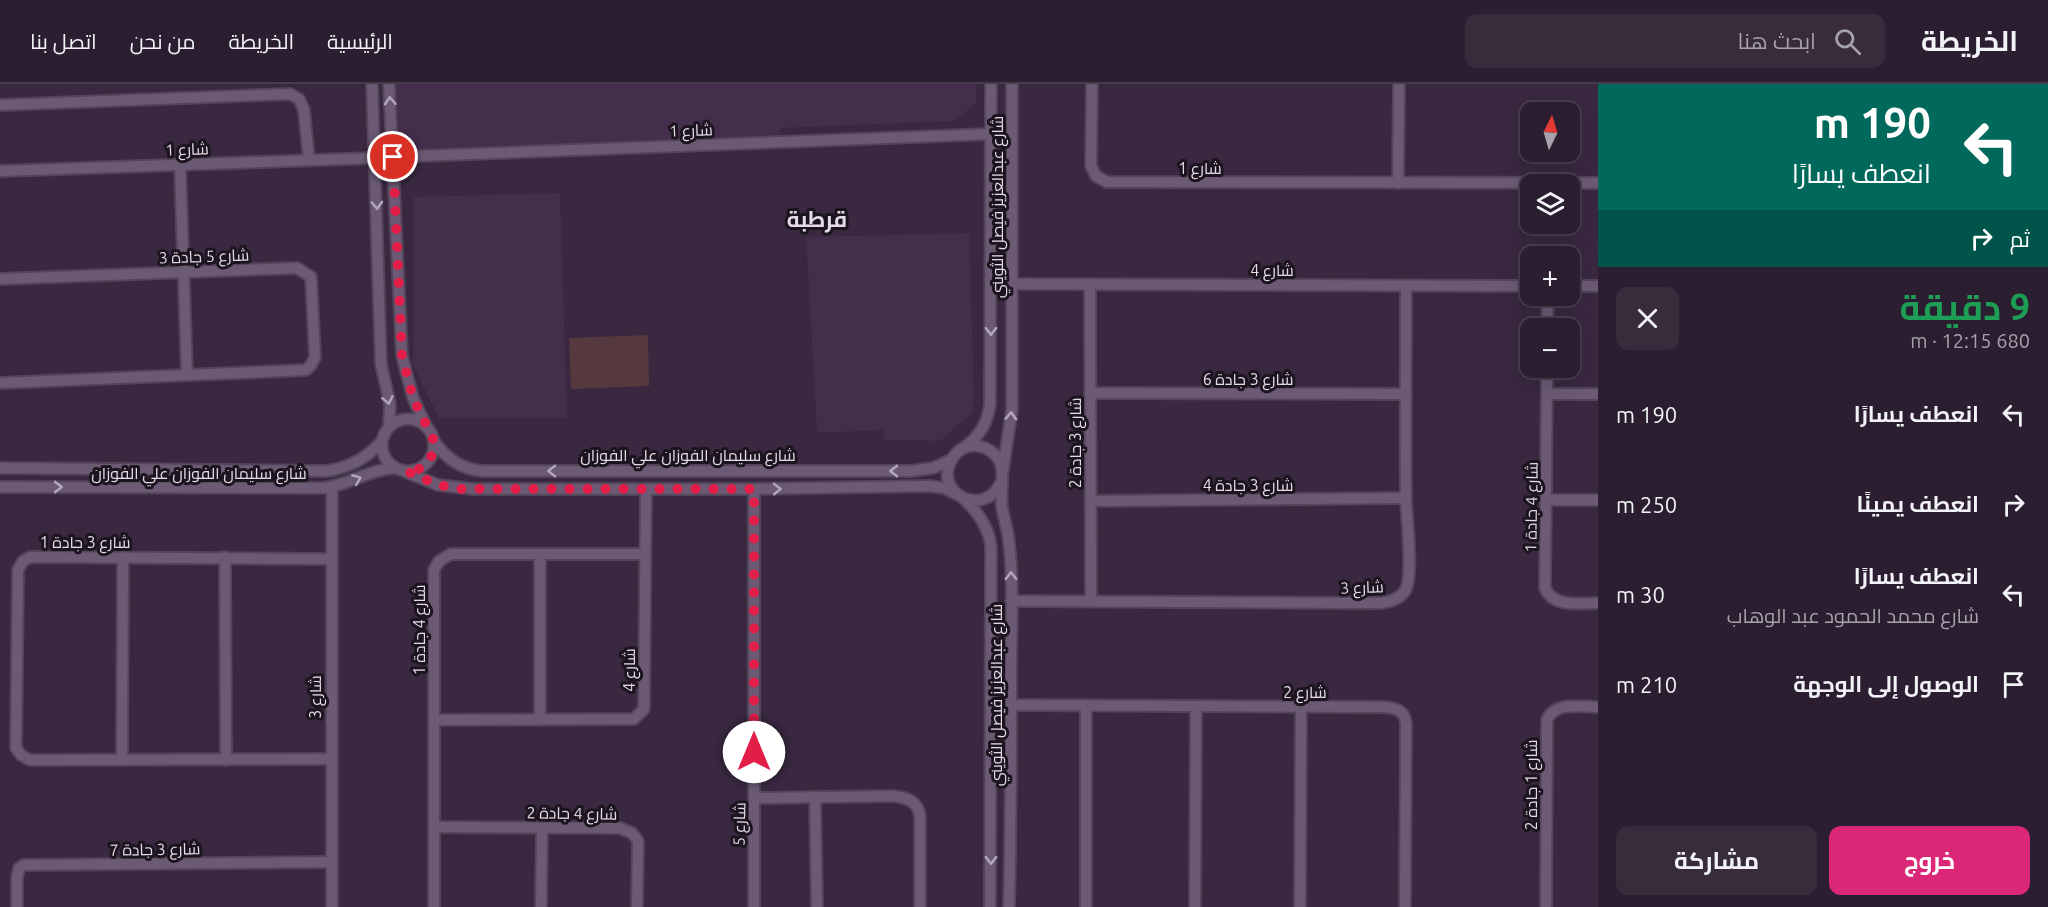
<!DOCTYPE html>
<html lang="ar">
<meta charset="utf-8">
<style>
:root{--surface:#2b1e30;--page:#372b3c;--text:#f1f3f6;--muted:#a6a2ab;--line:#473c4c;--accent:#db2777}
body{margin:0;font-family:Ubuntu,Cairo,sans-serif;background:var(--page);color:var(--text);direction:rtl;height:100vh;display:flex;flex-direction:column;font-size:22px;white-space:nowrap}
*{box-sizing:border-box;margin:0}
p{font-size:20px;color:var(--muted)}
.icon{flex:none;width:33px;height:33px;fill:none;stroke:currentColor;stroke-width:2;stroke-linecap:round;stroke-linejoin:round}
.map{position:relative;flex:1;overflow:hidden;direction:ltr}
.side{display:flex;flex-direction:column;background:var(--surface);width:450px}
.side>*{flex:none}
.guide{background:#00695c;color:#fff;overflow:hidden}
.needle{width:39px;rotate:5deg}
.tools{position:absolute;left:1520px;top:18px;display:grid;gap:12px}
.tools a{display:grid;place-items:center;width:60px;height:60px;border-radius:12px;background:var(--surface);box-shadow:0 6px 24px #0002,0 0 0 2px var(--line);font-size:30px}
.pin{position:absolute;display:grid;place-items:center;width:51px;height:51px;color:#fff;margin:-26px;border:3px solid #fff;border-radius:50%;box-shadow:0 2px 6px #0007}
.me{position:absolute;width:66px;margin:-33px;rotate:0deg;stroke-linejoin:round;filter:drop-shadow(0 0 4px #0008)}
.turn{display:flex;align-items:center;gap:21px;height:126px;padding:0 18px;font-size:27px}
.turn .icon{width:78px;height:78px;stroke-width:2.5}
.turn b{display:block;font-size:42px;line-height:51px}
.then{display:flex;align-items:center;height:57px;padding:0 18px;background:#0003;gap:12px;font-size:22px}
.round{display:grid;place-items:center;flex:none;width:63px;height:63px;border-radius:12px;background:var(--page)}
.summary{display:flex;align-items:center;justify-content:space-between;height:102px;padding:0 18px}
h1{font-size:36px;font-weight:700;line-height:45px;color:#1e9e55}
.button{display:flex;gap:12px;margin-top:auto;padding:12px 18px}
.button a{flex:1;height:69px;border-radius:12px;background:var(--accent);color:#fff;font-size:24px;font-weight:700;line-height:69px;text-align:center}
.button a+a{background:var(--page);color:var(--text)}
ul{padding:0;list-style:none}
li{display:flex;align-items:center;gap:18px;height:90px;padding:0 18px}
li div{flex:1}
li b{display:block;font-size:22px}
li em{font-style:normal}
header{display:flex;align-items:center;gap:36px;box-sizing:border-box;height:84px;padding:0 30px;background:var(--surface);border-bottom:2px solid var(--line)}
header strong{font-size:28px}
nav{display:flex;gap:33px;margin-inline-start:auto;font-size:21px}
.search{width:420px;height:54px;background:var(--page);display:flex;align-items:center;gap:15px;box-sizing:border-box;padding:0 21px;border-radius:12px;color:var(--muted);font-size:22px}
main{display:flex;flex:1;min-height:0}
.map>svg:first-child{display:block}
.built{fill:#432e4c}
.green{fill:#56393e}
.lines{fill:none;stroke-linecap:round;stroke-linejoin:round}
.minor-casing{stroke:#534559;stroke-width:14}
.minor{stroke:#6c5a75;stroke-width:10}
.oneway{stroke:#b4a7bb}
.route{stroke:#e11d48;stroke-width:10;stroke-dasharray:0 18}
.labels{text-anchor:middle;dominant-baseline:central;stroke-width:6;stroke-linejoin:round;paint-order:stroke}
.street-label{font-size:16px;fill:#e4dae9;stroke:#1c141f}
.district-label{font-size:22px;font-weight:bold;fill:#e4dae9;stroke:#1c141f}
</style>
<header>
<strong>الخريطة</strong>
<div class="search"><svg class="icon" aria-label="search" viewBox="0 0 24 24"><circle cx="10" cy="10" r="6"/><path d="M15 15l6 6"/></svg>ابحث هنا</div>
<nav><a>الرئيسية</a><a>الخريطة</a><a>من نحن</a><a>اتصل بنا</a></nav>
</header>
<main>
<section class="side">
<div class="guide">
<div class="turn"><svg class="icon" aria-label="left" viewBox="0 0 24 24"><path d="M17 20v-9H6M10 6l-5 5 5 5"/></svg><div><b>190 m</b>انعطف يسارًا</div></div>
<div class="then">ثم<svg class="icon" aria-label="right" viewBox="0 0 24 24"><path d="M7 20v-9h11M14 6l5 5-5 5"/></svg></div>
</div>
<div class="summary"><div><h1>9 دقيقة</h1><p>680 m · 12:15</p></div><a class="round"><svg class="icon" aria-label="close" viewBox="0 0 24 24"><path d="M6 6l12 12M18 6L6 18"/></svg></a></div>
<ul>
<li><svg class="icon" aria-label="left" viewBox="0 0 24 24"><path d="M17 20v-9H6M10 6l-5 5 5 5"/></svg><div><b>انعطف يسارًا</b></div><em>190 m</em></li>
<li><svg class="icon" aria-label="right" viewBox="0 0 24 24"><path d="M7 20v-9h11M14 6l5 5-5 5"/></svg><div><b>انعطف يمينًا</b></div><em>250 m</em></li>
<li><svg class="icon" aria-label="left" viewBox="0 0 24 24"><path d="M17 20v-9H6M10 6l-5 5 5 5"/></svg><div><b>انعطف يسارًا</b><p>شارع محمد الحمود عبد الوهاب</p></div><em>30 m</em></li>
<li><svg class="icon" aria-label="arrive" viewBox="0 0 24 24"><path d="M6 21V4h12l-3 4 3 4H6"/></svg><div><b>الوصول إلى الوجهة</b></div><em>210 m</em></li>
</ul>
<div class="button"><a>خروج</a><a>مشاركة</a></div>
</section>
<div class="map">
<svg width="1598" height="823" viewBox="0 0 1598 823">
<rect width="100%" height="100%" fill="#392840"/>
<!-- built -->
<g class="built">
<path d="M 390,0 L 976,0 L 976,20 L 953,37 L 780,44 L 782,57 L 392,73 Z"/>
<path d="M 560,109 L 567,334 L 439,334 L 413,281 L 414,113 Z"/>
<path d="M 969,149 L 974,313 L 972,329 L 940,357 L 884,356 L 883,346 L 817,349 L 806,153 Z"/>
</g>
<!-- green -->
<path class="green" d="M 648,251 L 649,302 L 571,305 L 569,254 Z"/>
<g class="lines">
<defs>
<g id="minor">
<path d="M 372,0 L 381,280 L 390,320 L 389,342"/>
<path d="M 389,0 L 402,272 L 413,314 L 427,344"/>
<path d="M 1092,0 L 1091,82 L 1096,92 L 1107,98 L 1598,99"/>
<path d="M 0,21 L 290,10 L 299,15 L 304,26 L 309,76"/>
<path d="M 392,73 L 991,50"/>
<path d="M 180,81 L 187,291"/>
<path d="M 0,87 L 375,74"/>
<path d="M 1398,99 L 1399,0"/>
<path d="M 0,195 L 297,184 L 311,193 L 315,273 L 311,281 L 306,286 L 0,299"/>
<path d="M 1013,200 L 1530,202"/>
<path d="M 1090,200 L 1091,517"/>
<path d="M 1569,202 L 1598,202"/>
<path d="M 1547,244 L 1548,212"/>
<path d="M 1547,284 L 1545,503 C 1551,524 1581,519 1598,519"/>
<path d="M 1090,309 L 1406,310"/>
<path d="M 1547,310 L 1598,310"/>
<circle cx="408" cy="361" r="26"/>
<path d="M 434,357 C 446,375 461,385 482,387 L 911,387 L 933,384 L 951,376"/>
<path d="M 965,363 C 980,352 988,338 990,320 L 991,0"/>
<path d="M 0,384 L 326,387 C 349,384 366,375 381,358"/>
<path d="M 1003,386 L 1012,325 L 1012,0"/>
<path d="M 406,388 L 438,401 L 473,405 L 754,405 L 929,402 L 944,404 L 956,410"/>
<path d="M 1000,400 C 984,433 936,411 950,379 C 953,372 958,366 966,363 C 979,359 994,365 1000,378 C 1005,388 1000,409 1002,423 C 1004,435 1008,446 1009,459 C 1014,501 1011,544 1011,586 C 1011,665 1011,744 1009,823"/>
<path d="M 0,403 L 324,404 C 349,401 370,385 395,384"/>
<path d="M 332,403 L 332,823"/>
<path d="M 754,405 L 754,823"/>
<path d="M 964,415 C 978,428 989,443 991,463 L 990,823"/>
<path d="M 1546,416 L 1598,416"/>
<path d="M 1091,417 L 1406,414"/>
<path d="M 225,473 L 226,676"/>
<path d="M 1011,517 L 1379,519 C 1390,518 1401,515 1406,505 C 1413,489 1407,437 1406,418 C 1405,346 1406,274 1406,202"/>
<path d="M 1011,621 L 1384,623 C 1397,624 1405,627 1406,640 L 1405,823"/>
<path d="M 540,635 L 540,471"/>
<path d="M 434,636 L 634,635 L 644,625 L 646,405"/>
<path d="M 330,675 L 30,676 L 21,671 L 16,664 L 18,486 L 23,477 L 30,473 L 331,475"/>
<path d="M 122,676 L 123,473"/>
<path d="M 815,713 L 817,823"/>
<path d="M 755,714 L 894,712 C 908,714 918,717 920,733 L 920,823"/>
<path d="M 434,743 L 620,744 L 632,749 L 638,757 L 637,823"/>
<path d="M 17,823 L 17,794 L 19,784 L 24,781 L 332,778"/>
<path d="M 434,823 L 434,486 L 439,477 L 451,470 L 645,470"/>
<path d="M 541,823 L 542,744"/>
<path d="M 1086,823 L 1086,622"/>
<path d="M 1195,823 L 1196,623"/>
<path d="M 1300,823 L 1301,623"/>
<path d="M 1546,823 L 1547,636 C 1554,617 1581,623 1598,623"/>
</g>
</defs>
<!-- minor casing -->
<use href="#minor" class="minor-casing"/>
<!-- minor -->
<use href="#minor" class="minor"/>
</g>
<!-- one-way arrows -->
<defs><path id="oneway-chevron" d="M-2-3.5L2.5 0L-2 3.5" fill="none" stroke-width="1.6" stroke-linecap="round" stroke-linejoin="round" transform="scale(1.5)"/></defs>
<g class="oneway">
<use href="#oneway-chevron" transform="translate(390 17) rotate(-93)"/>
<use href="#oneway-chevron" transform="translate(377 121) rotate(88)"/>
<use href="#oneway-chevron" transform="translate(991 247) rotate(90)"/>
<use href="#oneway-chevron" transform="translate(388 316) rotate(78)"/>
<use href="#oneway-chevron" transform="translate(1011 332) rotate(-87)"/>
<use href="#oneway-chevron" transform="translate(552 387) rotate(180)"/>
<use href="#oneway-chevron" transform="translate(894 387) rotate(-180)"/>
<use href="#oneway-chevron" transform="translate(357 395) rotate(-22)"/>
<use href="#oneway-chevron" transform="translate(58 403)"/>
<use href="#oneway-chevron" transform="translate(777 405) rotate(-1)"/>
<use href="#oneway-chevron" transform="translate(1011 492) rotate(-91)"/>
<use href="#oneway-chevron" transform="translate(991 776) rotate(90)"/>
</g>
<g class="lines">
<!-- route -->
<path class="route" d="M 393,73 L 402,272 L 413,314 L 434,357 L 432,371 L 427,379 L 419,385 L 406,387 L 438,401 L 461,405 L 754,405 L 754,668"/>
</g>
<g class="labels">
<!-- street labels -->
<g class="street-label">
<text transform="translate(691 46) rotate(-2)">شارع 1</text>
<text transform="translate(187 65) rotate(-2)">شارع 1</text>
<text x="1200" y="84">شارع 1</text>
<text transform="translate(997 123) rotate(-90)">شارع عبدالعزيز فيصل الثويني</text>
<text transform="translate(204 172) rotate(-2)">شارع 5 جادة 3</text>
<text x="1272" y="186">شارع 4</text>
<text x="1248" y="295">شارع 3 جادة 6</text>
<text transform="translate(1075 359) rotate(-90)">شارع 3 جادة 2</text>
<text x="688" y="371">شارع سليمان الفوزان علي الفوزان</text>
<text x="199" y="389">شارع سليمان الفوزان علي الفوزان</text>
<text x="1248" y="401">شارع 3 جادة 4</text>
<text transform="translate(1531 423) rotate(-89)">شارع 4 جادة 1</text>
<text x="85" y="458">شارع 3 جادة 1</text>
<text transform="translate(1362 503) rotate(-2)">شارع 3</text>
<text transform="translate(419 546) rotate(-90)">شارع 4 جادة 1</text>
<text transform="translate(629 586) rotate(-90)">شارع 4</text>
<text x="1305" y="608">شارع 2</text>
<text transform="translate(996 611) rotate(-90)">شارع عبدالعزيز فيصل الثويني</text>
<text transform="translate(315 613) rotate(-90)">شارع 3</text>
<text transform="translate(1531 701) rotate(-90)">شارع 1 جادة 2</text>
<text transform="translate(572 729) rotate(1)">شارع 4 جادة 2</text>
<text transform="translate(739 740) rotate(-89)">شارع 5</text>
<text transform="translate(155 765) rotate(-1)">شارع 3 جادة 7</text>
</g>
<!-- district labels -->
<g class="district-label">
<text x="817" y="134">قرطبة</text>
</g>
</g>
</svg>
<div class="tools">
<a><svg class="needle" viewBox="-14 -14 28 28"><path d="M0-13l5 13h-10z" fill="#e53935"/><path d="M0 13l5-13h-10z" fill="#a6a2ab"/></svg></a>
<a><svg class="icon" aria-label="layers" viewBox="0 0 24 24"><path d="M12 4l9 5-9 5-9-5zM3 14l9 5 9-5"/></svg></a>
<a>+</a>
<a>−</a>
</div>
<div class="pin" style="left:393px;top:73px;background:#d93025"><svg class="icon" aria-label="arrive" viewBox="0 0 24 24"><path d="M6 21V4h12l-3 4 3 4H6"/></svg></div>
<svg class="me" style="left:754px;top:668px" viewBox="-20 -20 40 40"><circle r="19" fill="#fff"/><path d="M0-13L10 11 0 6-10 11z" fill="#e11d48"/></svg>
</div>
</main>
